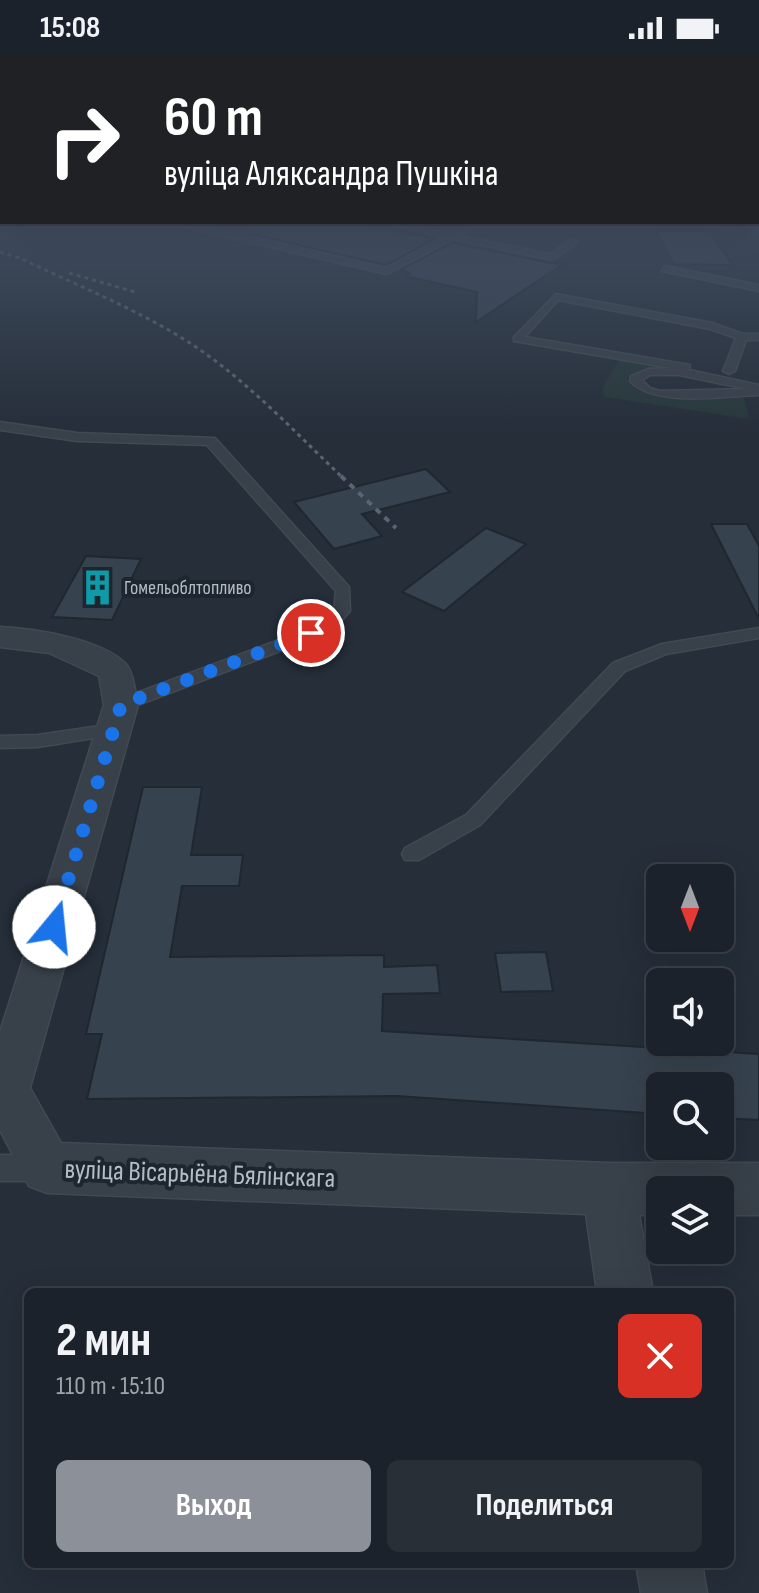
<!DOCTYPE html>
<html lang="ru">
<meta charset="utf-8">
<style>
:root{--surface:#1c222b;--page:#292f37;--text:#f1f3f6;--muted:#a0a4a9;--line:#3a3f47;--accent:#8c9099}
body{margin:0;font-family:"Sofia Sans Condensed",sans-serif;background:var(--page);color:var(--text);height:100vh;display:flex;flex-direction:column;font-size:30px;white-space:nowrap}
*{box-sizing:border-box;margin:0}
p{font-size:26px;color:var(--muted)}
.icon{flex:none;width:44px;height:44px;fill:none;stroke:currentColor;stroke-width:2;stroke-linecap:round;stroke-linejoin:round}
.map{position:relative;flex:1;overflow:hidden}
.details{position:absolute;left:24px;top:1232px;width:710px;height:280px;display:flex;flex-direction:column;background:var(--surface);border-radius:12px;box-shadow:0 8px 32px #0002,0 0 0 2px var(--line)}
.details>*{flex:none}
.guide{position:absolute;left:0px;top:0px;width:760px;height:168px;box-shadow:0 8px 32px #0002,0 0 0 2px var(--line);background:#202124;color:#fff;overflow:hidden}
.needle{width:52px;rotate:180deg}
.buttons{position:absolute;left:646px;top:808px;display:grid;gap:16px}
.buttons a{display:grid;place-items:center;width:88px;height:88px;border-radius:12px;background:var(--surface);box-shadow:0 8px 32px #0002,0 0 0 2px var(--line);font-size:40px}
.pin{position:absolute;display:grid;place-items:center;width:68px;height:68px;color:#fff;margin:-34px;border:4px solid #fff;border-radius:50%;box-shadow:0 2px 8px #0007}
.me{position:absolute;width:88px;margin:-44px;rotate:17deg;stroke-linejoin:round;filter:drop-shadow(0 0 6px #0008)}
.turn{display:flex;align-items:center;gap:28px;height:168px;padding:0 32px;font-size:36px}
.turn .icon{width:104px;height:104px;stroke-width:2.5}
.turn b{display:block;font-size:56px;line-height:68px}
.round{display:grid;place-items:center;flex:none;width:84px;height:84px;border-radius:12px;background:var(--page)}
.head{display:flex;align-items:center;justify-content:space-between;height:136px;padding:0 32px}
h1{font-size:48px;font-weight:700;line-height:60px}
.button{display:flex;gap:16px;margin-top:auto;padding:16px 32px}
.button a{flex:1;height:92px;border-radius:12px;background:var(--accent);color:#fff;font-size:32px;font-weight:700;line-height:92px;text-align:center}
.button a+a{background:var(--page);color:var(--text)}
.status{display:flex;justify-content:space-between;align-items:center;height:56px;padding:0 40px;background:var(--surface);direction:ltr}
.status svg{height:22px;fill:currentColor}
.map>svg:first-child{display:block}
.green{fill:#27383a}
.building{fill:#37424f;stroke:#1f2730;stroke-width:2}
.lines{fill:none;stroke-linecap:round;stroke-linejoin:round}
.service-casing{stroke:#414952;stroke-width:3}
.minor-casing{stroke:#414952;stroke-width:3}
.service{fill:#384049;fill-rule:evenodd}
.minor{fill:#384049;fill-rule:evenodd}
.rail-far1{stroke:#5b6470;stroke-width:3;stroke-dasharray:4 4;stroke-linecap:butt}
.rail{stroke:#5b6470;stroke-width:4;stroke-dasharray:6 6;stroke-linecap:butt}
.route{stroke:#1a73e8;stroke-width:14;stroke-dasharray:0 25.2}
.labels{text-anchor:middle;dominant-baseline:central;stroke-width:8;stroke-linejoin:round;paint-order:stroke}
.far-poi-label{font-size:20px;fill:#b3bbc5;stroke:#1d252e;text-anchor:start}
.near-street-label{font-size:28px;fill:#b3bbc5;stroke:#1d252e}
</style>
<div class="status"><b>15:08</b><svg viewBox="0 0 49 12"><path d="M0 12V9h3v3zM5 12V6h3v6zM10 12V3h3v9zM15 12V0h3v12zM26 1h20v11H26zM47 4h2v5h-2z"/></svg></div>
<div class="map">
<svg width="759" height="1537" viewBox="0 0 759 1537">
<rect width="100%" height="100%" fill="#252e39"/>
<!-- green -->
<path class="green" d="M 620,302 L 744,323 C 717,319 646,301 627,322 C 640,352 716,342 744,342 L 749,363 L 605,341 L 602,333 Z"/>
<!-- building -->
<g class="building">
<path d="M 240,166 L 354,166 L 434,183 L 386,209 L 239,175 Z"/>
<path d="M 656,175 L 710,175 L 732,209 L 674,208 Z"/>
<path d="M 452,187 L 551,207 L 563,208 L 476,266 L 477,236 L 405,220 L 410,217 L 400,214 Z"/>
<path d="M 426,413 L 450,436 L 362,458 L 382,480 L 334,493 L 294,446 Z"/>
<path d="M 711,468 L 747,468 L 759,490 L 759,563 Z"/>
<path d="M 486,472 L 526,488 L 444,555 L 402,536 Z"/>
<path d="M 86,500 L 141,503 L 112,564 L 52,561 Z"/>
<path d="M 143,731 L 202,731 L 191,799 L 243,799 L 239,830 L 182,830 L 170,901 L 384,899 L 384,911 L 437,909 L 440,937 L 383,938 L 382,975 L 759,998 L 759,1064 L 720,1062 L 720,1030 L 660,1030 L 660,1058 L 397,1040 L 87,1043 L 102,978 L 86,978 Z"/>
<path d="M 546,896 L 553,935 L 501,936 L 495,897 Z"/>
</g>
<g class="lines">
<defs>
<g id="service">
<path d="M 177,166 L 188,166 L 386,212 L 444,181 L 376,166 C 400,166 423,176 447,177 C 459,178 470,166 483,166 L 460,180 L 550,198 L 571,184 L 578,186 L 552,204 L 453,183 L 387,218 L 179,170 L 175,168 Z"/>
<path d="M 718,166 L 726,166 L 732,174 L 725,176 Z"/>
<path d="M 665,210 L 759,229 L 759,235 L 662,215 Z"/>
<path d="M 556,238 L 712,267 L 743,278 L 759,278 L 759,284 L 746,284 L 735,315 L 729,318 L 723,315 L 736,282 L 710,273 L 558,244 L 525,281 L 690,309 L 689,314 L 759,329 L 759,339 C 724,340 655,352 630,325 L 631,320 L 649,313 L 671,312 L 514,285 L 514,281 ZM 650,319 L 679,319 L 747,333 L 660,335 L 650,332 L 642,324 Z"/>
<path d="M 0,366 L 77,377 L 215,382 L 349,531 L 350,555 L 336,571 L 324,571 L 322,568 L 334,554 L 336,535 L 207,389 L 77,385 L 0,374 Z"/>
<path d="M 311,572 L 319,577 L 317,581 L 127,653 L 115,653 L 112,649 L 115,645 Z"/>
<path d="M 759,572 L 759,582 L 666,598 L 625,615 L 480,769 L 419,804 L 405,804 L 402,798 L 405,792 L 466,759 L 613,607 L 662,588 Z"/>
<path d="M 113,668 L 119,670 L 122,674 L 119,678 L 38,691 L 0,692 L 0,680 L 38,679 Z"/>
<path d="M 0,1099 L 47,1099 L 56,1103 L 60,1112 L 56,1121 L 47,1125 L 0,1125 Z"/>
</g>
<g id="minor">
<path d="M 759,162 L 759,175 L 753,173 L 748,166 L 758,166 Z"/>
<path d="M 0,571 C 35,573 98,582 125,607 C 134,616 135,637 138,649 L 30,1032 L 61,1087 L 608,1107 L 759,1107 L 759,1159 L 720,1159 L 720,1134 L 660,1134 L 660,1159 L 639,1159 L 653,1236 L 597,1236 L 586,1158 L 47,1137 L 29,1130 L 0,1074 L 0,976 L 104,649 L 99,620 L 49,597 L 0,591 Z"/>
<path d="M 636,1508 L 702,1508 L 707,1537 L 641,1537 Z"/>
</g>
</defs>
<!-- service casing -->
<use href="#service" class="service-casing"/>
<!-- minor casing -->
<use href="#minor" class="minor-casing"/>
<!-- service -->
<use href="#service" class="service"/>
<!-- minor -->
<use href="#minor" class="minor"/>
<!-- rail-far1 -->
<g class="rail-far1">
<path d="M 0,196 L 20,202 C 82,232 150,258 206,298 C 256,334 299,380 343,422"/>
<path d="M 69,217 L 135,236"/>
</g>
<!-- rail -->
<path class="rail" d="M 341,420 L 396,472"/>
</g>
<!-- sky -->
<linearGradient id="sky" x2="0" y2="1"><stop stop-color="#14191f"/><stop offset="0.43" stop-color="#404c5f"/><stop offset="1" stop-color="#404c5f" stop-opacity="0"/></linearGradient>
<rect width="759" height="377" fill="url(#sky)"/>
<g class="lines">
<!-- route -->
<path class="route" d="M 54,871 L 121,649 L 311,577"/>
</g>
<!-- icons -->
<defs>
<symbol id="building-bare" viewBox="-9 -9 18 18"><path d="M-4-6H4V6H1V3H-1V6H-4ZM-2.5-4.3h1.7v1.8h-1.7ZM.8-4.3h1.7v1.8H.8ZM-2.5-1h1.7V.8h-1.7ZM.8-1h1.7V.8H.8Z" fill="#0f9aa8" stroke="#1d252e" stroke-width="2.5" paint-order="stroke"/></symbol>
</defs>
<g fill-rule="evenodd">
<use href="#building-bare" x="72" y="506" width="51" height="51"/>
</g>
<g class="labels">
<!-- far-poi labels -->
<g class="far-poi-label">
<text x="124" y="532">Гомельоблтопливо</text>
</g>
<!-- near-street labels -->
<g class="near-street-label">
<text transform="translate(200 1118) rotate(2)">вуліца Вісарыёна Бялінскага</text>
</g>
</g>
</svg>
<div class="buttons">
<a><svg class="needle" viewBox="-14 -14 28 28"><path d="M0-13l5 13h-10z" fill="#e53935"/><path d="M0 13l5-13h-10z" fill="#a0a4a9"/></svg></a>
<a><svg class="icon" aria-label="sound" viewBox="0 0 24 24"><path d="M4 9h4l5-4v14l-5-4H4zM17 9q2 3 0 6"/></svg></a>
<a><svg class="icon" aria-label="search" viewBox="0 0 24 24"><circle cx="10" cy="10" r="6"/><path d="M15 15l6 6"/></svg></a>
<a><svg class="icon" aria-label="layers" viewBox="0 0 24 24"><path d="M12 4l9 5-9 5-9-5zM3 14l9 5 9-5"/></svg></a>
</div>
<div class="pin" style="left:311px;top:577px;background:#d93025"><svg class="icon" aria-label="arrive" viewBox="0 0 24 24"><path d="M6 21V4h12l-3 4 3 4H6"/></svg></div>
<svg class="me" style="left:54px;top:871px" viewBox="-20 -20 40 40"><circle r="19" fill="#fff"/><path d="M0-13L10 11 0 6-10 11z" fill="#1a73e8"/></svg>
<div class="guide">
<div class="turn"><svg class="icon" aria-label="right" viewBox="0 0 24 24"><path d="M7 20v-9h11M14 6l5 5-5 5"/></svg><div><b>60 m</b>вуліца Аляксандра Пушкіна</div></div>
</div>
<section class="details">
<div class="head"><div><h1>2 мин</h1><p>110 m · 15:10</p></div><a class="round" style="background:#d93025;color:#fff"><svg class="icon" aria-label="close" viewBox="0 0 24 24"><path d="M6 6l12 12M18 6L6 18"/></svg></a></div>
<div class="button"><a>Выход</a><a>Поделиться</a></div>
</section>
</div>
